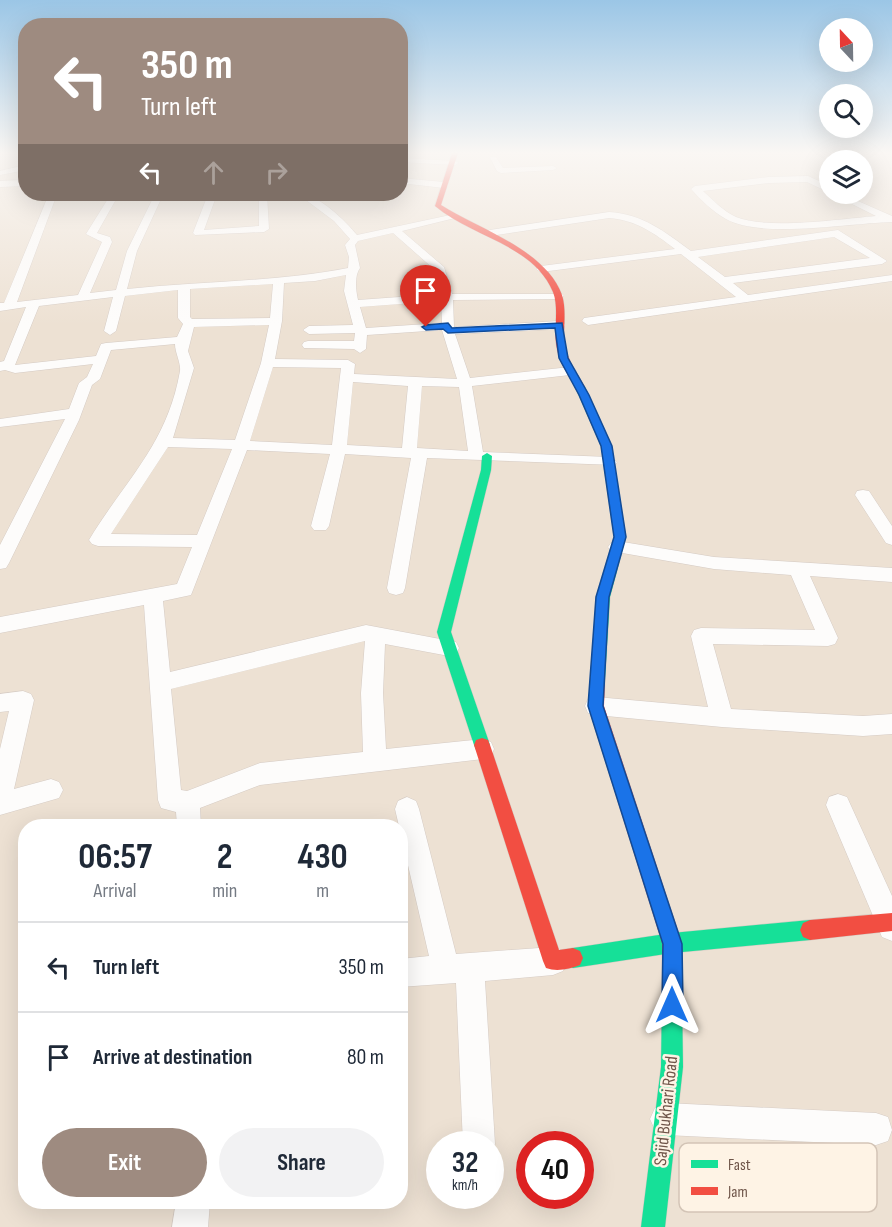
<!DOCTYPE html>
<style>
:root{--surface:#fff;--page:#f2f2f3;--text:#1f2937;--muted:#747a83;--line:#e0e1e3;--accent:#9e8b80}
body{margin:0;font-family:"Sofia Sans Condensed",sans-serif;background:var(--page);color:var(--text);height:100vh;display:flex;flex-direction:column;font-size:22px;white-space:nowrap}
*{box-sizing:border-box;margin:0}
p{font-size:20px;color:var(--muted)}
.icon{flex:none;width:33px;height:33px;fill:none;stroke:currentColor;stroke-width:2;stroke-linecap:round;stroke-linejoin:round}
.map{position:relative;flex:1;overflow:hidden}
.sheet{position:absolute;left:18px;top:819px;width:390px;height:390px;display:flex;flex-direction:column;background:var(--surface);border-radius:24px;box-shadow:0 6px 24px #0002}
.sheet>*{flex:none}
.banner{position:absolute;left:18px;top:18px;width:390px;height:183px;border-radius:24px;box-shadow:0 6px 24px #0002;background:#9e8b80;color:#fff;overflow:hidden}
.needle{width:39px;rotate:338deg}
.fabs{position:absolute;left:819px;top:18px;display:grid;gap:12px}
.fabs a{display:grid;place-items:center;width:54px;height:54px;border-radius:50%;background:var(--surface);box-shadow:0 6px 24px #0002;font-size:30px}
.speed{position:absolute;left:426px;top:1131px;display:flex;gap:12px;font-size:30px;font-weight:700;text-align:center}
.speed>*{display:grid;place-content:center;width:78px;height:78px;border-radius:50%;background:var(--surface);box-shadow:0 6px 24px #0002;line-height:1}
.speed small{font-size:15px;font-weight:400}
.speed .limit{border:9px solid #d22;background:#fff;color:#111}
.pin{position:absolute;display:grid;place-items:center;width:51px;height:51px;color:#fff;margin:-62px -26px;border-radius:50% 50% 50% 0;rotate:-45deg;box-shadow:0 0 6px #0007}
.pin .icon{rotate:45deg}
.me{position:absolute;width:66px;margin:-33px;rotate:0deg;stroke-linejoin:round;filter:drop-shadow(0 0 4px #0008)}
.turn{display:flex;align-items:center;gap:21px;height:126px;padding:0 24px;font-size:27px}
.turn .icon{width:78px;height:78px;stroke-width:2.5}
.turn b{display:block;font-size:42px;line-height:51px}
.lanes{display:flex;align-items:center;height:57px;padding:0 24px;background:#0003;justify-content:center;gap:30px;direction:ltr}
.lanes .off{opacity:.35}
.eta{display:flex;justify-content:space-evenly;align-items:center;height:102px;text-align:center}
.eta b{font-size:36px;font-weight:700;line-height:42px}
.button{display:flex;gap:12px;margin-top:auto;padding:12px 24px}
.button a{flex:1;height:69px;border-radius:36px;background:var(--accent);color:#fff;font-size:24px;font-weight:700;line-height:69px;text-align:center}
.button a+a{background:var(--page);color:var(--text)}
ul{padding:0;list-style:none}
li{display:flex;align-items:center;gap:18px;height:90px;padding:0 24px;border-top:2px solid var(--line)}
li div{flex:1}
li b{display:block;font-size:22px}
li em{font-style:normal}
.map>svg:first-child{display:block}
.residential{fill:#ede1d3;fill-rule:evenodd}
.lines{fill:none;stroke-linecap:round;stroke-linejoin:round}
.street-casing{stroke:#d5cbc4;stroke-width:1}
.fast-casing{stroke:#d4cbc3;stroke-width:1}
.jam-casing{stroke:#d4cbc3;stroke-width:1}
.street{fill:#fdfcfb;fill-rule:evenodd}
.fast{fill:#16e098;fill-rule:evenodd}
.jam{fill:#f24e42;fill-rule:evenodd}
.route{fill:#1a73e8;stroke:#114b97;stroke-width:1.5}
.labels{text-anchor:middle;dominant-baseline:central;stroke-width:5;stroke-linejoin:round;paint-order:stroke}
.street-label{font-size:18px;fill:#6f5549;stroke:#fef3e5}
.key{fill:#fef3e5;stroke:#d3c4b6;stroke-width:1.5}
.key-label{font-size:16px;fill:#6f5549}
</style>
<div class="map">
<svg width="892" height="1227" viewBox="0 0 892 1227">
<rect width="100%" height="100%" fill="#f4eee6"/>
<!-- residential -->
<path class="residential" d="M 0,153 L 25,153 L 26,194 L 400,194 L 401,153 L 892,153 L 892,1227 L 0,1227 ZM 830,160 L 862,160 L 862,194 L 830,194 ZM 26,826 L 400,826 L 400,1202 L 26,1202 ZM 440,1144 L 490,1144 L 490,1196 L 440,1196 ZM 530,1144 L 580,1144 L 580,1196 L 530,1196 Z"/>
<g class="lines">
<defs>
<g id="street">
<path d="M 490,157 L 496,157 L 503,168 L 553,166 L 557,168 L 553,170 L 501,173 L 497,171 Z"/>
<path d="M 400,158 L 455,161 L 459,163 L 455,165 L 400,162 Z"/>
<path d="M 26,165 L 26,170 L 0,175 L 0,171 Z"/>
<path d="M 808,176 L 830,186 L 830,193 L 807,182 L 769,183 L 703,191 C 713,200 723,211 736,217 C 768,230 840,219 876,216 L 832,194 L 842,194 L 892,216 L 892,222 C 849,223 762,239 726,219 C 713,212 700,199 691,189 L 695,186 L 769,177 Z"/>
<path d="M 400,178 L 444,182 L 448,185 L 444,188 L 400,183 Z"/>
<path d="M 26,180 L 26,186 L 0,187 L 0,181 Z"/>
<path d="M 49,194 L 57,194 L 17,302 L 78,295 L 102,242 L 86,234 L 111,194 L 119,194 L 97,233 L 110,237 L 112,242 L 90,293 L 116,290 L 127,251 L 155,194 L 217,194 L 204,230 L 259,226 L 259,194 L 267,194 L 269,229 L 264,232 L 195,235 L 193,233 L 207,197 L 161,199 L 137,251 L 127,289 C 201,281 276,282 348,268 L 349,257 L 345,245 L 350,239 L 334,221 L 298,194 C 316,192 346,221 357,235 L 455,214 L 455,218 L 402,231 L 444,267 L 452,294 L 562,294 L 564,296 L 558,299 L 453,300 L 454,327 L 559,321 L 565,325 L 559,329 L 455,334 L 470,378 L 570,367 L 577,371 L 570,375 L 472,386 L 483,452 L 609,457 L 617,462 L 615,465 L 427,458 L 405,588 L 403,593 L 396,595 L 389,593 L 387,588 L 411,458 L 345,454 L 329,526 L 326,530 L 314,530 L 311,526 L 330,454 L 247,450 L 193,590 L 191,595 L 163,601 L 170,672 L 366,625 L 456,642 L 459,648 L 456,654 L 449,656 L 385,644 L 383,693 L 386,749 L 483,739 L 491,742 L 494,749 L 491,756 L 483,759 L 260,785 L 200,808 L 201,826 L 177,826 L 176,812 L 161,808 L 158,800 L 144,605 L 0,633 L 0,617 L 177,584 L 192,547 L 98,546 L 92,544 L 89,540 C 125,480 167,445 180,371 C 181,363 175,353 175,344 L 111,350 L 100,379 L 92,385 L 79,420 L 9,563 L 6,568 L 0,569 L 0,545 L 65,419 L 0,427 L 0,419 L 69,409 L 79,383 L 87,377 L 93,364 L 15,373 L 5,370 L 0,371 L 0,362 L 4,361 L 26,307 L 0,311 L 0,303 L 4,303 ZM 393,233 L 435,270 L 441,294 L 358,300 C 356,291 354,276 360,268 L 355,245 L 358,241 ZM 346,275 L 344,291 L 353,325 L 309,326 L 303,330 L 309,334 L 355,333 L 354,341 L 308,341 L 304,342 L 302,345 L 304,348 L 354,349 L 360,353 L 366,349 L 367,335 L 442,330 L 457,379 L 354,374 L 355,364 L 348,360 L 275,359 L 282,321 L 284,283 L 315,281 ZM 273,284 L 270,318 L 192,319 L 190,317 L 190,289 ZM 178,290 L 178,318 L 183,324 L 177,337 L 106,343 L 101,344 L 96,356 L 15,365 L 39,306 L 113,297 L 104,331 L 110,335 L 116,331 L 125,296 ZM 441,301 L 442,323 L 366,328 L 360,307 ZM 269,325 L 261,363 L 235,440 L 173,438 L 194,368 L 188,351 L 194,327 ZM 273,367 L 341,368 L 332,445 L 250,441 ZM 353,382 L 408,386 L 402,448 L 347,445 ZM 422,386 L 459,387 L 468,451 L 417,448 ZM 168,447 L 232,449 L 197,535 L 111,534 ZM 365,641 L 361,693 L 363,752 L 260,763 L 187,791 L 181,790 L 171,689 Z"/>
<path d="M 354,194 L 363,194 L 367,198 L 360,200 Z"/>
<path d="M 609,212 C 643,214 665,232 691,251 L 838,230 L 887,261 L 882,264 L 733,283 L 748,295 L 892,275 L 892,281 L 588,325 L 582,321 L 584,318 L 736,297 L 681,254 L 541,272 L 536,269 L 541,266 L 675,249 C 654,233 636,220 609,218 L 490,236 L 485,233 L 490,230 ZM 834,237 L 870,258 L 725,277 L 698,257 Z"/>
<path d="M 863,490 L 869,491 L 892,526 L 892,545 L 886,543 L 855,495 L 857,491 Z"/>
<path d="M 617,541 L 714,557 L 892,568 L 892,582 L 810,576 L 838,638 L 835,644 L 828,646 L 713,644 L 731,709 L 863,716 L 892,714 L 892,734 L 863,736 L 722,727 L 596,715 L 588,713 L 585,706 L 588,699 L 596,697 L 708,707 L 691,636 L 694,630 L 701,628 L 815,630 L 791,575 L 714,569 L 611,551 L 608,547 L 611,543 Z"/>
<path d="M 23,691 L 31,694 L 34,700 L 14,789 L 51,779 L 59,782 L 63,790 L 59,798 L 0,815 L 0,749 L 9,711 L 0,712 L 0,694 Z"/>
<path d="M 838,794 L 847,797 L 892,896 L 892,941 L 882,937 L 826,805 L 829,797 Z"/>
<path d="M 407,797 L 416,801 L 419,809 L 456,954 L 553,947 L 563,951 L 567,961 L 563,971 L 553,975 L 485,981 L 495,1144 L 490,1156 L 490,1144 L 463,1144 L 456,983 L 400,987 L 400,959 L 429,956 L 395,809 L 398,801 Z"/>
<path d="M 666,1103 L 876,1113 L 888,1117 L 892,1130 L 888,1141 L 876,1145 L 666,1135 L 655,1130 L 650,1119 L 655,1108 Z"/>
<path d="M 176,1202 L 210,1202 L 208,1227 L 172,1227 Z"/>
</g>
<g id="fast">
<path d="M 580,384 L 585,387 L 611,446 L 626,537 L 610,597 L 605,679 L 603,683 L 598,685 L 593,683 L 591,679 L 596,597 L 614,537 L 601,446 L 575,387 Z"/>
<path d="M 487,453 L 492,456 L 491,470 L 451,632 L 490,745 L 488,750 L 482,752 L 476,750 L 474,745 L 437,632 L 481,470 L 482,456 Z"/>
<path d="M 810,920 L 817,923 L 820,930 L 817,937 L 810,940 L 672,953 L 573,968 L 566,965 L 563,958 L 566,951 L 573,948 L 672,933 Z"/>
<path d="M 672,986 L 679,989 L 682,996 L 683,1067 L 665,1227 L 641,1227 L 661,1067 L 662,996 L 665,989 Z"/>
</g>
<g id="jam">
<path d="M 452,153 L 458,153 L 441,205 C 479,229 546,250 562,295 C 566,308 564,323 564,336 C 565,357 575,370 585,387 L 583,389 L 577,389 C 567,374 558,361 556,343 C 554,327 559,308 553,292 C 533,244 471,237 435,206 Z"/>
<path d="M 598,673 L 603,675 L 605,679 L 604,706 L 682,943 L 682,996 L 679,1003 L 672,1006 L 665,1003 L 662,996 L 662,943 L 588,706 L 593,675 Z"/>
<path d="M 482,738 L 488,740 L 490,745 L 559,950 L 573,948 L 580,951 L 583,958 L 580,965 C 569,969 557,972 546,968 L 543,961 L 474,745 L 476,740 Z"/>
<path d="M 892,913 L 892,931 L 810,940 L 803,937 L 800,930 L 803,923 L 810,920 Z"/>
</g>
</defs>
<!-- street casing -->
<use href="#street" class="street-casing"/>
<!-- fast casing -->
<use href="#fast" class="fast-casing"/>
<!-- jam casing -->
<use href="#jam" class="jam-casing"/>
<!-- street -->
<use href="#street" class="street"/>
<!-- fast -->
<use href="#fast" class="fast"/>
<!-- jam -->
<use href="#jam" class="jam"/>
</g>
<!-- sky -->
<linearGradient id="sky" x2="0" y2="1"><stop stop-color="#9bc6e6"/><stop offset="0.47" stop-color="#faf7f4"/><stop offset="1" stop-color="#faf7f4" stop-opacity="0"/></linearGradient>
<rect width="892" height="325" fill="url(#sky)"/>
<!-- route -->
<path class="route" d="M 448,323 L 452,328 L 562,323 L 568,358 L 589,395 L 612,446 L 626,537 L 609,597 L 603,706 L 682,944 L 683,1005 L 680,1013 L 672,1016 L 665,1013 L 662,1005 L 663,944 L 588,706 L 596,597 L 614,537 L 601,446 L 579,395 L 559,358 L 555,328 L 448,333 L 443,329 L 426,330 L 422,327 L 426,325 Z"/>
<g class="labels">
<!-- street labels -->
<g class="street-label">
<text transform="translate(666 1111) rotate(-84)">Sajid Bukhari Road</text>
</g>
</g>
<!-- legend -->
<rect x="679" y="1143" width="198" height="69" rx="9" class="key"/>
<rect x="691" y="1160" width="27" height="8" fill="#16e098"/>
<rect x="691" y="1187" width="27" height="8" fill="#f24e42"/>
<g class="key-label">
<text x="728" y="1170">Fast</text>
<text x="728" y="1197">Jam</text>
</g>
</svg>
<div class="fabs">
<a><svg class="needle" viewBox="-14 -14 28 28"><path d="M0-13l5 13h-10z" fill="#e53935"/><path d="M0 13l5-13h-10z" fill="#747a83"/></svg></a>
<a><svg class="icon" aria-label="search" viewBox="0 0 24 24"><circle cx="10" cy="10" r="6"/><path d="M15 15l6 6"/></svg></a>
<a><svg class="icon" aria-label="layers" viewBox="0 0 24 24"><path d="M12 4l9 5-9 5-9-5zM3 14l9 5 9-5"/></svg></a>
</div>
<div class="speed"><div>32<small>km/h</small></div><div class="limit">40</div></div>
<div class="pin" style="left:426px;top:327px;background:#d93025"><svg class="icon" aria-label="arrive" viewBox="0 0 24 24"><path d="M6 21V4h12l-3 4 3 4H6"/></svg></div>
<svg class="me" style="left:672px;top:1005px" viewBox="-20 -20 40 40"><path d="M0-17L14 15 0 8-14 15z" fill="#1a73e8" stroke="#fff" stroke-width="4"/></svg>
<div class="banner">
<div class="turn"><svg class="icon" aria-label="left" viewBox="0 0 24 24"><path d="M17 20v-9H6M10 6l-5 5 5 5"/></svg><div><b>350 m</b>Turn left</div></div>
<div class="lanes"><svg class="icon" aria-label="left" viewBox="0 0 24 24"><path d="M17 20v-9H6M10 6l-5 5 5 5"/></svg><svg class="icon off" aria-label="ahead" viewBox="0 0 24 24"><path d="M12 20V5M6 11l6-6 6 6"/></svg><svg class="icon off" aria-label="right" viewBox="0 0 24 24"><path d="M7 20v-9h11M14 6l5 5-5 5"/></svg></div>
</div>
<section class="sheet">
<div class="eta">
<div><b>06:57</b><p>Arrival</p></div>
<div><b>2</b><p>min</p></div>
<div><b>430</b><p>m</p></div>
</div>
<ul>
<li><svg class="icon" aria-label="left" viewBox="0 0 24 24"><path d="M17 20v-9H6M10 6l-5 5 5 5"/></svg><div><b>Turn left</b></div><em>350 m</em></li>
<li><svg class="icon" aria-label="arrive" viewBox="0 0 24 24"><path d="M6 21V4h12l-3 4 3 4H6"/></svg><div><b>Arrive at destination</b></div><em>80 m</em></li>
</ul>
<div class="button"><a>Exit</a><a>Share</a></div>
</section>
</div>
